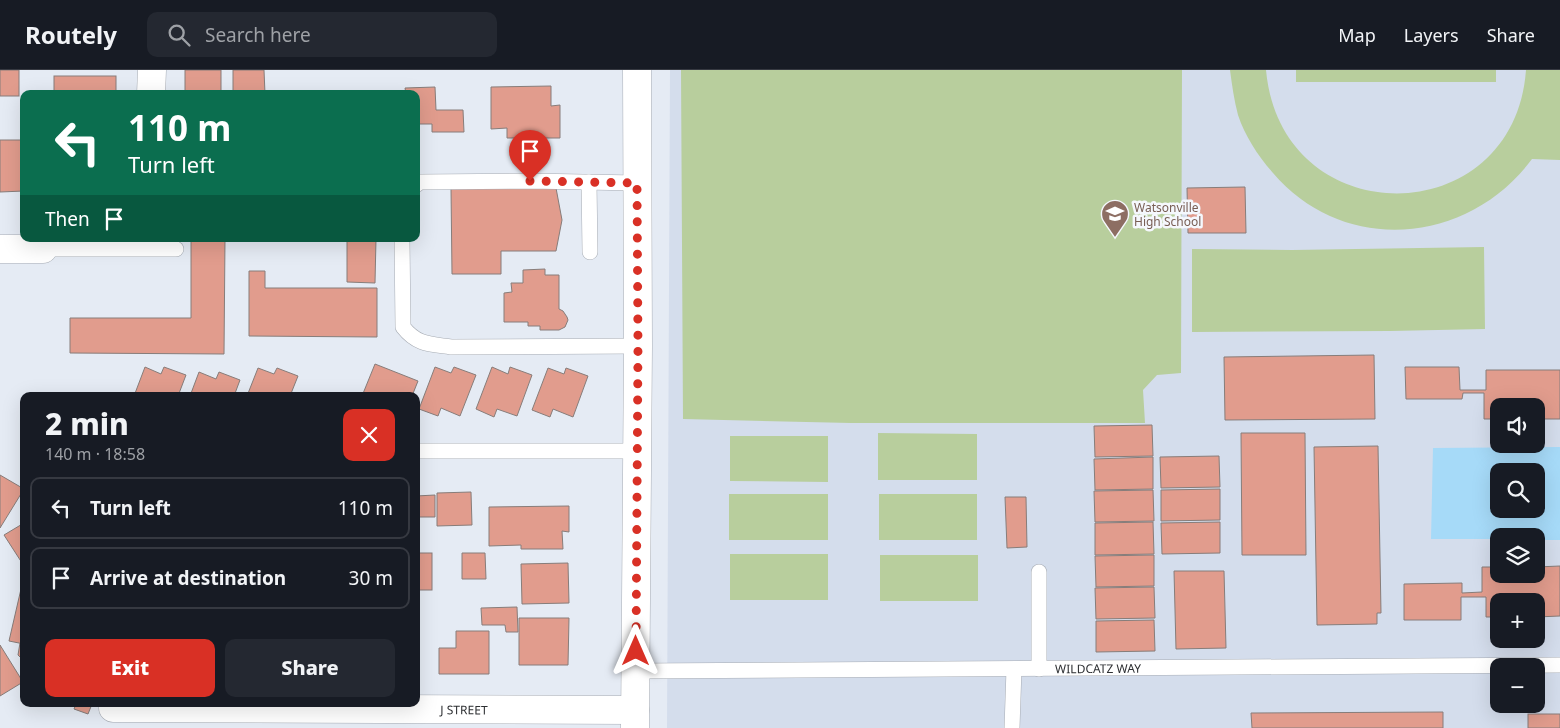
<!DOCTYPE html>
<meta charset="utf-8">
<style>
:root{--surface:#171b24;--page:#242831;--text:#f1f3f6;--muted:#9ea1a6;--line:#363941;--accent:#d93025}
body{margin:0;font-family:"Noto Sans",sans-serif;background:var(--page);color:var(--text);height:100vh;display:flex;flex-direction:column;font-size:19px;white-space:nowrap}
*{box-sizing:border-box;margin:0}
p{font-size:16px;color:var(--muted)}
.icon{flex:none;width:28px;height:28px;fill:none;stroke:currentColor;stroke-width:2;stroke-linecap:round;stroke-linejoin:round}
.map{position:relative;flex:1;overflow:hidden}
.details{position:absolute;left:20px;top:322px;width:400px;height:315px;display:flex;flex-direction:column;background:var(--surface);border-radius:10px;box-shadow:0 5px 20px #0002}
.details>*{flex:none}
.top-card{position:absolute;left:20px;top:20px;width:400px;height:152px;border-radius:10px;box-shadow:0 5px 20px #0002;background:#0b6e4f;color:#fff;overflow:hidden}
.tools{position:absolute;left:1490px;top:328px;display:grid;gap:10px}
.tools a{display:grid;place-items:center;width:55px;height:55px;border-radius:10px;background:var(--surface);box-shadow:0 5px 20px #0002;font-size:25px}
.pin{position:absolute;display:grid;place-items:center;width:42px;height:42px;color:#fff;margin:-51px -21px;border-radius:50% 50% 50% 0;rotate:-45deg;box-shadow:0 0 5px #0007}
.pin .icon{rotate:45deg}
.me{position:absolute;width:55px;margin:-28px;rotate:0deg;stroke-linejoin:round;filter:drop-shadow(0 0 4px #0008)}
.turn{display:flex;align-items:center;gap:18px;height:105px;padding:0 25px;font-size:22px}
.turn .icon{width:65px;height:65px;stroke-width:2.5}
.turn b{display:block;font-size:35px;line-height:42px}
.then{display:flex;align-items:center;height:48px;padding:0 25px;background:#0003;gap:10px;font-size:19px}
.round{display:grid;place-items:center;flex:none;width:52px;height:52px;border-radius:10px;background:var(--page)}
.headline{display:flex;align-items:center;justify-content:space-between;height:85px;padding:0 25px}
h1{font-size:30px;font-weight:800;line-height:38px}
.cta{display:flex;gap:10px;margin-top:auto;padding:10px 25px}
.cta a{flex:1;height:58px;border-radius:10px;background:var(--accent);color:#fff;font-size:20px;font-weight:800;line-height:58px;text-align:center}
.cta a+a{background:var(--page);color:var(--text)}
ul{padding:0;list-style:none}
li{display:flex;align-items:center;gap:15px;height:62px;margin:0 10px 8px;padding:0 15px;border:2px solid var(--line);border-radius:10px}
li div{flex:1}
li b{display:block;font-size:19px}
li em{font-style:normal}
header{display:flex;align-items:center;gap:30px;box-sizing:border-box;height:70px;padding:0 25px;background:var(--surface);border-bottom:1px solid var(--line)}
header strong{font-size:24px}
nav{display:flex;gap:28px;margin-inline-start:auto;font-size:18px}
.search{width:350px;height:45px;background:var(--page);display:flex;align-items:center;gap:12px;box-sizing:border-box;padding:0 18px;border-radius:10px;color:var(--muted);font-size:19px}
.map>svg:first-child{display:block}
.built{fill:#d4ddec;fill-rule:evenodd}
.green{fill:#b8ce9d}
.water{fill:#a6daf8;fill-rule:evenodd}
.building{fill:#e19c8d;stroke:#877d7a}
.lines{fill:none;stroke-linecap:round;stroke-linejoin:round}
.lane-casing{stroke:#a7acb4;stroke-width:16}
.street-casing{stroke:#a7acb4;stroke-width:29}
.secondary-casing{stroke:#a7acb4;stroke-width:29}
.lane{stroke:#fff;stroke-width:15}
.street{stroke:#fff;stroke-width:28}
.secondary{stroke:#fff;stroke-width:28}
.route{stroke:#d93025;stroke-width:9;stroke-dasharray:0 16.2}
.labels{text-anchor:middle;dominant-baseline:central;stroke-width:5;stroke-linejoin:round;paint-order:stroke}
.education-label{font-size:12px;fill:#785e54;stroke:#f5f8fd;text-anchor:start}
.street-label{font-size:12px;fill:#2d2f32;stroke:#f5f8fd}
</style>
<header>
<strong>Routely</strong>
<div class="search"><svg class="icon" aria-label="search" viewBox="0 0 24 24"><circle cx="10" cy="10" r="6"/><path d="M15 15l6 6"/></svg>Search here</div>
<nav><a>Map</a><a>Layers</a><a>Share</a></nav>
</header>
<div class="map">
<svg width="1560" height="658" viewBox="0 0 1560 658">
<rect width="100%" height="100%" fill="#e5ebf4"/>
<!-- built -->
<path class="built" d="M 670,0 L 1560,0 L 1560,658 L 667,658 ZM 1499,336 L 1536,336 L 1536,374 L 1499,374 ZM 1499,401 L 1536,401 L 1536,439 L 1499,439 ZM 1499,466 L 1536,466 L 1536,504 L 1499,504 ZM 1499,531 L 1536,531 L 1536,569 L 1499,569 ZM 1499,596 L 1536,596 L 1536,634 L 1499,634 Z"/>
<!-- green -->
<g class="green">
<path d="M 681,0 L 1182,0 L 1181,303 L 1157,305 L 1143,320 L 1145,353 L 851,353 L 683,349 Z"/>
<path d="M 1230,0 L 1266,0 C 1281,165 1514,164 1526,0 L 1560,0 L 1560,90 L 1532,89 C 1468,175 1344,186 1273,103 C 1258,86 1245,66 1238,45 C 1234,30 1232,15 1230,0 Z"/>
<rect x="1296" y="0" width="200" height="12"/>
<path d="M 1484,177 L 1485,259 L 1390,261 L 1192,262 L 1192,179 L 1292,180 Z"/>
<path d="M 878,363 L 977,364 L 977,410 L 878,410 Z"/>
<path d="M 730,366 L 828,366 L 828,412 L 730,411 Z"/>
<rect x="729" y="424" width="99" height="46"/>
<rect x="879" y="424" width="98" height="46"/>
<rect x="730" y="484" width="98" height="46"/>
<rect x="880" y="485" width="98" height="46"/>
</g>
<!-- water -->
<path class="water" d="M 1560,377 L 1560,470 L 1536,470 L 1536,466 L 1499,466 L 1499,469 L 1431,469 L 1433,378 ZM 1499,401 L 1536,401 L 1536,439 L 1499,439 Z"/>
<!-- building -->
<g class="building">
<rect x="0" y="0" width="19" height="26"/>
<path d="M 185,0 L 221,0 L 221,21 L 185,22 Z"/>
<path d="M 233,0 L 264,0 L 265,24 L 233,24 Z"/>
<rect x="54" y="6" width="62" height="18"/>
<path d="M 551,16 L 551,36 L 560,35 L 560,68 L 507,68 L 507,58 L 491,59 L 491,17 Z"/>
<path d="M 435,17 L 436,40 L 463,40 L 464,62 L 432,62 L 432,54 L 416,54 L 416,24 L 406,24 L 405,18 Z"/>
<path d="M 0,70 L 24,70 L 24,121 L 0,122 Z"/>
<path d="M 1245,117 L 1246,163 L 1188,163 L 1187,118 Z"/>
<path d="M 451,118 L 556,118 L 562,150 L 556,181 L 501,181 L 501,204 L 452,204 Z"/>
<path d="M 191,169 L 225,169 L 224,284 L 70,283 L 70,248 L 191,248 Z"/>
<path d="M 347,169 L 376,169 L 375,213 L 347,212 Z"/>
<path d="M 545,199 L 545,205 L 559,205 L 559,239 L 563,241 L 567,247 L 568,250 L 565,257 L 559,260 L 540,260 L 540,256 L 528,256 L 528,252 L 504,252 L 504,223 L 512,222 L 511,213 L 523,213 L 523,200 Z"/>
<path d="M 249,201 L 265,201 L 265,218 L 377,218 L 377,267 L 249,266 Z"/>
<path d="M 1374,285 L 1375,349 L 1225,350 L 1224,287 Z"/>
<path d="M 375,294 L 418,311 L 412,326 L 362,326 Z"/>
<path d="M 145,297 L 161,304 L 164,297 L 186,305 L 178,326 L 134,326 Z"/>
<path d="M 435,297 L 451,303 L 454,297 L 476,305 L 460,346 L 441,338 L 438,346 L 419,339 Z"/>
<path d="M 492,297 L 508,304 L 510,297 L 532,305 L 517,346 L 497,339 L 494,347 L 476,339 Z"/>
<path d="M 1405,297 L 1459,297 L 1460,320 L 1486,320 L 1486,300 L 1560,300 L 1560,349 L 1536,349 L 1536,336 L 1499,336 L 1499,349 L 1484,349 L 1484,323 L 1463,323 L 1462,329 L 1406,329 Z"/>
<path d="M 258,298 L 274,304 L 277,298 L 298,306 L 290,326 L 247,326 Z"/>
<path d="M 548,298 L 564,304 L 566,298 L 588,306 L 573,347 L 553,339 L 550,347 L 532,340 Z"/>
<path d="M 199,302 L 216,309 L 219,302 L 240,310 L 234,326 L 190,326 Z"/>
<path d="M 1152,355 L 1153,386 L 1095,387 L 1094,356 Z"/>
<path d="M 1241,363 L 1305,363 L 1306,485 L 1242,485 Z"/>
<path d="M 1378,376 L 1381,543 L 1377,543 L 1377,554 L 1317,555 L 1314,377 Z"/>
<path d="M 1219,386 L 1220,417 L 1161,418 L 1160,387 Z"/>
<path d="M 1153,387 L 1153,419 L 1095,420 L 1094,389 Z"/>
<path d="M 0,405 L 24,419 L 0,458 Z"/>
<path d="M 1220,419 L 1220,450 L 1161,451 L 1161,420 Z"/>
<path d="M 1153,420 L 1154,451 L 1095,452 L 1094,421 Z"/>
<path d="M 471,422 L 472,455 L 437,456 L 437,423 Z"/>
<path d="M 435,425 L 435,447 L 416,447 L 416,426 Z"/>
<path d="M 1005,427 L 1026,427 L 1027,477 L 1007,478 Z"/>
<path d="M 569,436 L 569,462 L 562,461 L 563,479 L 521,479 L 521,475 L 489,476 L 489,437 Z"/>
<path d="M 1153,452 L 1154,484 L 1095,485 L 1095,453 Z"/>
<path d="M 1220,452 L 1220,483 L 1162,484 L 1161,453 Z"/>
<path d="M 24,453 L 24,496 L 4,465 Z"/>
<rect x="416" y="483" width="16" height="37"/>
<path d="M 462,483 L 485,483 L 486,509 L 462,509 Z"/>
<path d="M 1154,485 L 1154,516 L 1096,517 L 1095,486 Z"/>
<path d="M 568,493 L 569,533 L 522,534 L 521,494 Z"/>
<path d="M 1560,496 L 1560,546 L 1536,547 L 1536,531 L 1499,531 L 1499,547 L 1486,547 L 1486,527 L 1461,527 L 1461,550 L 1404,550 L 1404,514 L 1462,513 L 1462,523 L 1482,522 L 1482,497 L 1499,497 L 1499,504 L 1536,504 L 1536,497 Z"/>
<path d="M 1174,501 L 1224,501 L 1226,578 L 1176,579 Z"/>
<path d="M 1154,517 L 1155,548 L 1096,549 L 1095,518 Z"/>
<path d="M 21,519 L 24,520 L 24,574 L 9,571 Z"/>
<path d="M 517,537 L 518,562 L 506,562 L 505,555 L 482,555 L 481,538 Z"/>
<path d="M 519,548 L 569,548 L 568,595 L 519,595 Z"/>
<path d="M 1154,550 L 1155,581 L 1096,582 L 1096,551 Z"/>
<path d="M 456,561 L 489,561 L 489,604 L 439,604 L 439,578 L 456,578 Z"/>
<path d="M 20,573 L 24,574 L 24,591 L 18,585 Z"/>
<path d="M 0,575 L 23,612 L 0,626 Z"/>
<path d="M 76,634 L 92,634 L 88,644 L 74,639 Z"/>
<path d="M 1443,642 L 1443,658 L 1252,658 L 1251,643 Z"/>
<rect x="1528" y="644" width="32" height="14"/>
</g>
<g class="lines">
<defs>
<g id="lane">
<path d="M 589,112 L 590,182"/>
<path d="M 416,115 L 420,112 L 530,111 L 637,113"/>
<path d="M 402,169 L 403,257 C 417,275 430,274 451,277 L 638,276"/>
<path d="M 43,179 L 176,179"/>
<path d="M 416,381 L 637,381"/>
<path d="M 1039,599 L 1039,502"/>
<path id="s1" d="M 636,601 L 1560,595"/>
<path d="M 1012,658 L 1014,599"/>
</g>
<g id="street">
<path d="M 151,24 L 152,0"/>
<path d="M 0,179 L 43,179"/>
<path id="s2" d="M 113,638 L 635,640"/>
</g>
<path id="secondary" d="M 635,658 L 638,276 L 637,0"/>
</defs>
<!-- lane casing -->
<use href="#lane" class="lane-casing"/>
<!-- street casing -->
<use href="#street" class="street-casing"/>
<!-- secondary casing -->
<use href="#secondary" class="secondary-casing"/>
<!-- lane -->
<use href="#lane" class="lane"/>
<!-- street -->
<use href="#street" class="street"/>
<!-- secondary -->
<use href="#secondary" class="secondary"/>
</g>
<g class="lines">
<!-- route -->
<path class="route" d="M 530,111 L 637,113 L 638,276 L 636,581"/>
</g>
<!-- icons -->
<defs>
<symbol id="school-pin" viewBox="-11 -11 22 30"><path d="M0 17L-7.5 6A9.5 9.5 0 1 1 7.5 6Z" fill="#8d6e63" stroke="#f5f8fd"/><path d="M0-5L7-2L0 1L-7-2ZM-4 1L0 2.5L4 1V4Q0 6-4 4Z" fill="#fff"/></symbol>
</defs>
<g fill-rule="evenodd">
<use href="#school-pin" x="1099" y="128" width="32" height="43"/>
</g>
<g class="labels">
<!-- education labels -->
<g class="education-label">
<text x="1134" y="137">Watsonville<tspan x="1134" dy="14">High School</tspan></text>
</g>
<!-- street labels -->
<g class="street-label">
<text stroke="none"><textPath href="#s1" startOffset="462">WILDCATZ WAY</textPath></text>
<text stroke="none"><textPath href="#s2" startOffset="351">J STREET</textPath></text>
</g>
</g>
</svg>
<div class="tools">
<a><svg class="icon" aria-label="sound" viewBox="0 0 24 24"><path d="M4 9h4l5-4v14l-5-4H4zM17 9q2 3 0 6"/></svg></a>
<a><svg class="icon" aria-label="search" viewBox="0 0 24 24"><circle cx="10" cy="10" r="6"/><path d="M15 15l6 6"/></svg></a>
<a><svg class="icon" aria-label="layers" viewBox="0 0 24 24"><path d="M12 4l9 5-9 5-9-5zM3 14l9 5 9-5"/></svg></a>
<a>+</a>
<a>−</a>
</div>
<div class="pin" style="left:530px;top:111px;background:#d93025"><svg class="icon" aria-label="arrive" viewBox="0 0 24 24"><path d="M6 21V4h12l-3 4 3 4H6"/></svg></div>
<svg class="me" style="left:636px;top:581px" viewBox="-20 -20 40 40"><path d="M0-17L14 15 0 8-14 15z" fill="#d93025" stroke="#fff" stroke-width="4"/></svg>
<div class="top-card">
<div class="turn"><svg class="icon" aria-label="left" viewBox="0 0 24 24"><path d="M17 20v-9H6M10 6l-5 5 5 5"/></svg><div><b>110 m</b>Turn left</div></div>
<div class="then">Then<svg class="icon" aria-label="arrive" viewBox="0 0 24 24"><path d="M6 21V4h12l-3 4 3 4H6"/></svg></div>
</div>
<section class="details">
<div class="headline"><div><h1>2 min</h1><p>140 m · 18:58</p></div><a class="round" style="background:#d93025;color:#fff"><svg class="icon" aria-label="close" viewBox="0 0 24 24"><path d="M6 6l12 12M18 6L6 18"/></svg></a></div>
<ul>
<li><svg class="icon" aria-label="left" viewBox="0 0 24 24"><path d="M17 20v-9H6M10 6l-5 5 5 5"/></svg><div><b>Turn left</b></div><em>110 m</em></li>
<li><svg class="icon" aria-label="arrive" viewBox="0 0 24 24"><path d="M6 21V4h12l-3 4 3 4H6"/></svg><div><b>Arrive at destination</b></div><em>30 m</em></li>
</ul>
<div class="cta"><a>Exit</a><a>Share</a></div>
</section>
</div>
